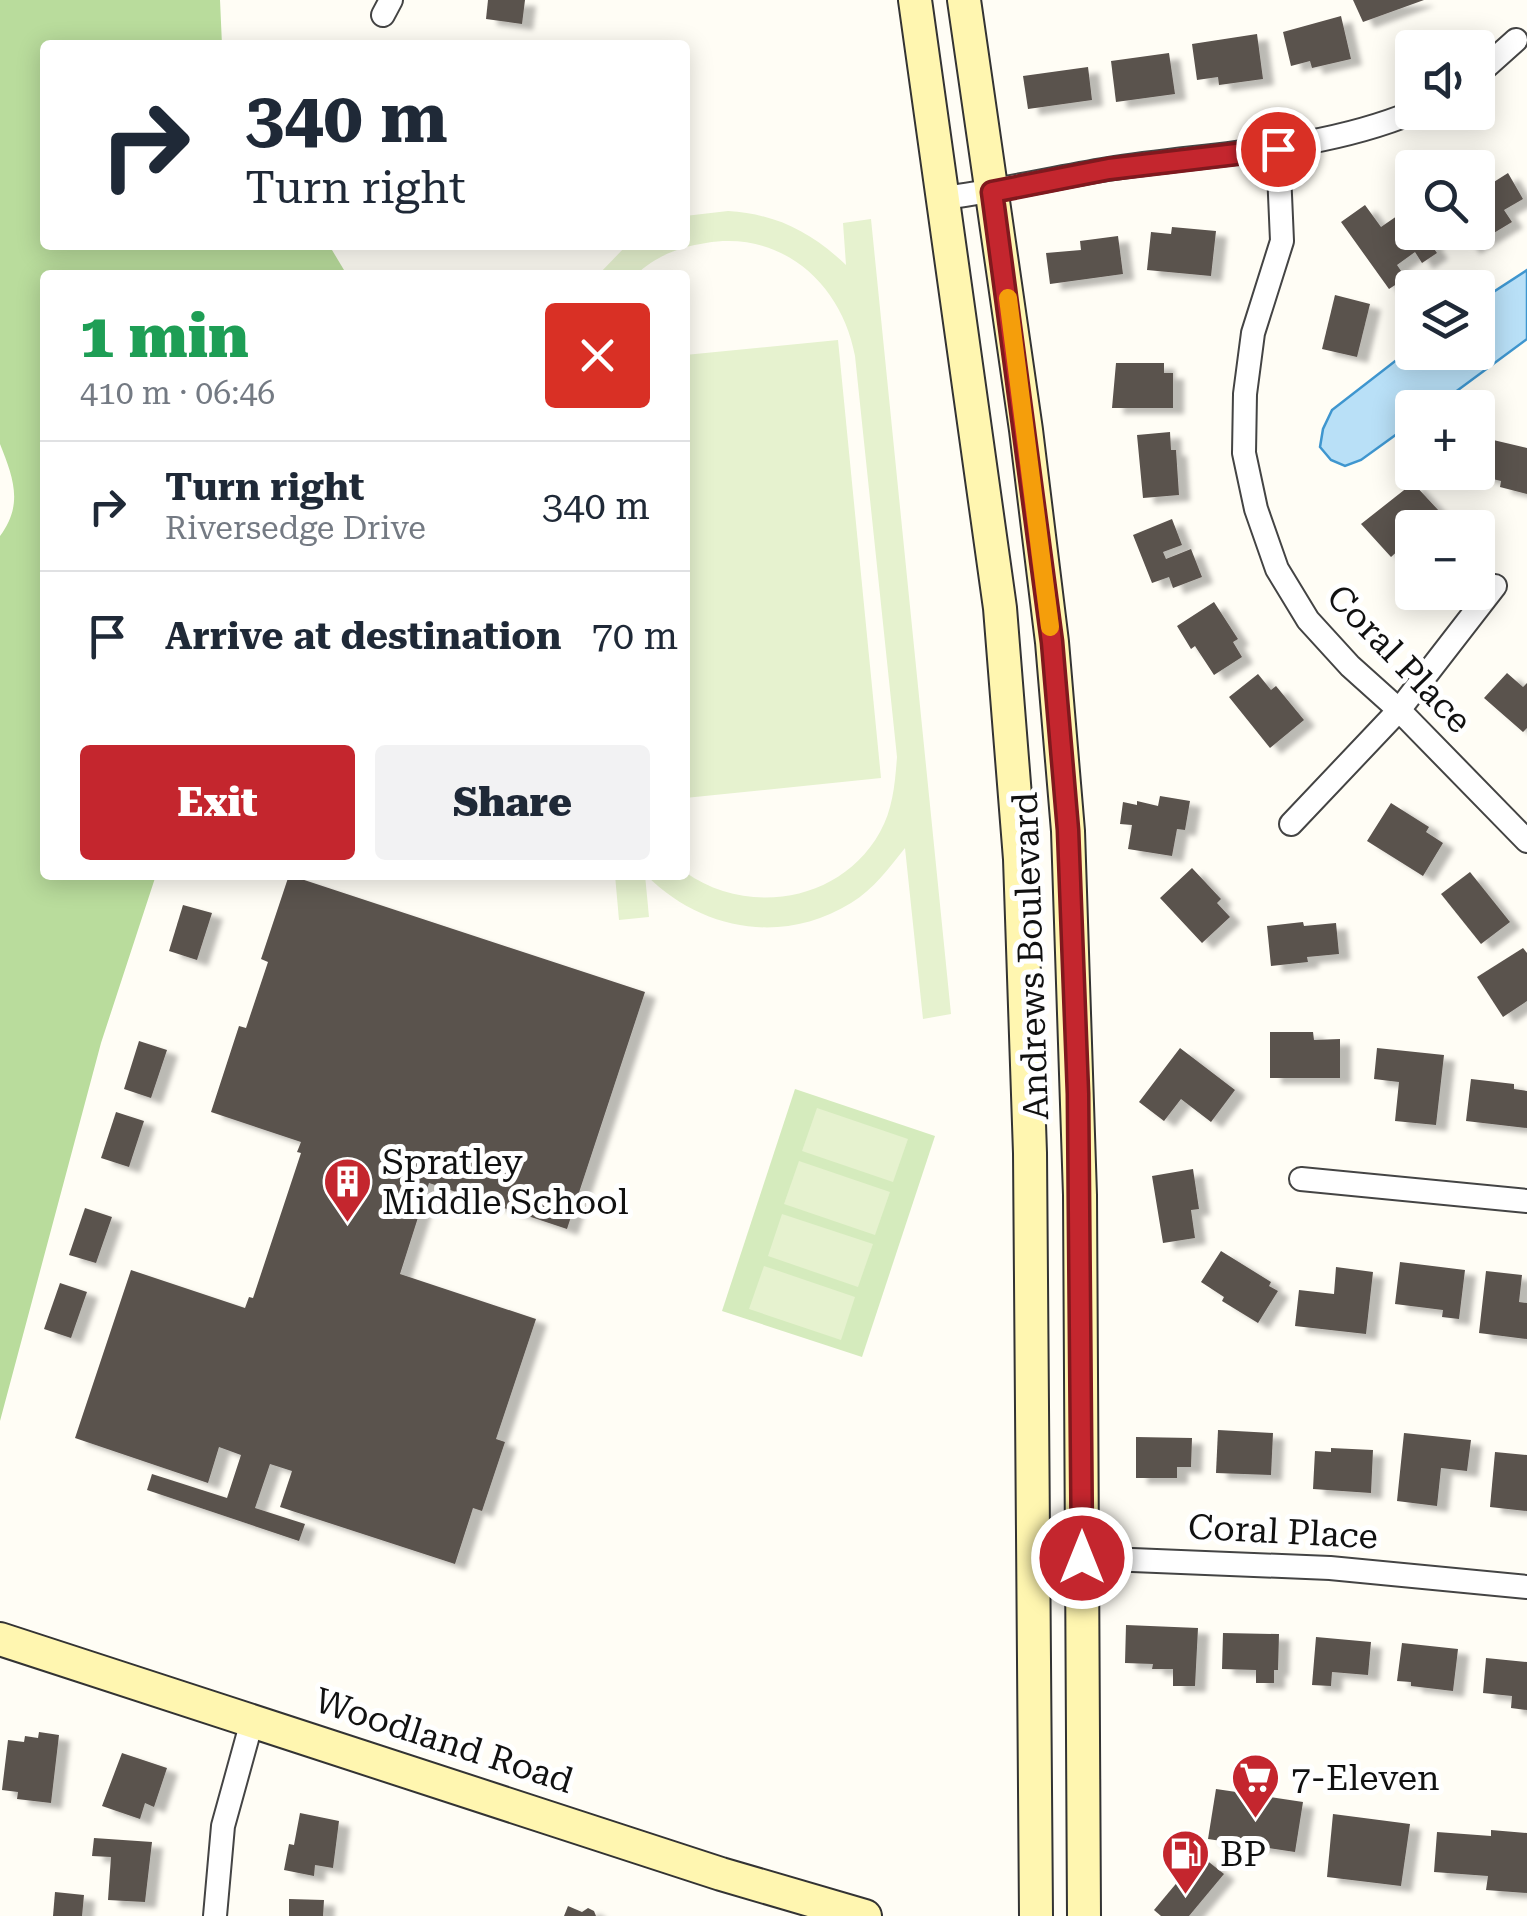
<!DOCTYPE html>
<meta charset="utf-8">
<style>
:root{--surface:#fff;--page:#f2f2f3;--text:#1f2937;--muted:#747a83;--line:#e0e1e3;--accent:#c4262e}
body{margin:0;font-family:"Roboto Serif",serif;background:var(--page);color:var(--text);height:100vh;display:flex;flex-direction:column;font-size:38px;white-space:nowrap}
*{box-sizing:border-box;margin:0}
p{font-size:32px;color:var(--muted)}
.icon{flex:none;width:55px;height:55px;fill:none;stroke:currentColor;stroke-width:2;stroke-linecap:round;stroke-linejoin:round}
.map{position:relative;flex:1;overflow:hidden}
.sheet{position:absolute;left:40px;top:270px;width:650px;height:610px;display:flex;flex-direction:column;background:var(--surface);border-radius:10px;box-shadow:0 5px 25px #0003}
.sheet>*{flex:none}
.top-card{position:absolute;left:40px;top:40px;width:650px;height:210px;border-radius:10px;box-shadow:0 5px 25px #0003;background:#fff;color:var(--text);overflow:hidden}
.tools{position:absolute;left:1395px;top:30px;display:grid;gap:20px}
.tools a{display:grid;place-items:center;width:100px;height:100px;border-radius:10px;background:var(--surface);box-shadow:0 5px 25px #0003;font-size:50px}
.pin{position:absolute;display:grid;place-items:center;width:85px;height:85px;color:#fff;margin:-42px;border:5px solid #fff;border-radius:50%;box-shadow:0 2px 10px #0007}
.me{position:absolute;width:110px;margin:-55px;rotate:0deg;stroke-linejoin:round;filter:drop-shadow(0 0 8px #0008)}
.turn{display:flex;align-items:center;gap:35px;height:210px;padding:0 40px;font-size:45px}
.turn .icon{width:130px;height:130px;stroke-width:2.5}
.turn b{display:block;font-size:70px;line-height:85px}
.round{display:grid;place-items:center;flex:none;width:105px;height:105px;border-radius:10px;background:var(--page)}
.summary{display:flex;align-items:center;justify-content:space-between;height:170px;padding:0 40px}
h1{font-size:60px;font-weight:800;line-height:75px;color:#1e9e55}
.primary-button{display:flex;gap:20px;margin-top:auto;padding:20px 40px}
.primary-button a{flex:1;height:115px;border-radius:10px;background:var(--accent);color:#fff;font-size:40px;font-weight:800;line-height:115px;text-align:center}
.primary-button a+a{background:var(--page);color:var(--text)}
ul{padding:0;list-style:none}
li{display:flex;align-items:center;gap:30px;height:130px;padding:0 40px;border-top:2px solid var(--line)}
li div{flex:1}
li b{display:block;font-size:38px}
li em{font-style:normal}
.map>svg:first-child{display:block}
.green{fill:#d5ebbd}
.forest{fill:#b9dc9c}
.pitch{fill:#e6f2cf}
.water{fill:#b9e0f7;stroke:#3f96cf;stroke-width:2.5}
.building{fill:#5a524d;filter:url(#shadow)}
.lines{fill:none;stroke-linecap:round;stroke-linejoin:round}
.street-casing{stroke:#444;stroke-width:26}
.secondary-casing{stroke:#333;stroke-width:36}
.street{stroke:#fff;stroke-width:22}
.secondary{stroke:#fff6b0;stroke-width:32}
.route-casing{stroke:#7f191e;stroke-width:25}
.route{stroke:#c4262e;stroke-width:18}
.slow{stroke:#f59e0b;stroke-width:18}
.labels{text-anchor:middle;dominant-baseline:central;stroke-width:10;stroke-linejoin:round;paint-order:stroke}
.street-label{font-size:35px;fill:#111;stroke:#fff}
.poi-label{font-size:35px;fill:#111;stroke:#fff;text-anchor:start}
</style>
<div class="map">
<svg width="1527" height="1916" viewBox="0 0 1527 1916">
<defs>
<filter id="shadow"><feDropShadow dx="11" dy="6" stdDeviation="2.5" flood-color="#0004"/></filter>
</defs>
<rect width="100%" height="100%" fill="#fffdf5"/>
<!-- green -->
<path class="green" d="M 795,1089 L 935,1136 L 862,1357 L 722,1311 Z"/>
<!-- forest -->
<path class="forest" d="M 0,0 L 220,0 L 222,45 L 45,45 L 45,245 L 329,245 L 347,275 L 45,275 L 45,875 L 156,875 L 101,1043 L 0,1421 L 0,536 C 24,504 13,477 0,444 Z"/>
<!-- pitch -->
<g class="pitch">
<path d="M 728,211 C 776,214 811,232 846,265 L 843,223 L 871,219 L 951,1014 L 923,1019 L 905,848 C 889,868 874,889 851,903 C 783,945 702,931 646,875 L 685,875 L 685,872 C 748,917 841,902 880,832 C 893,809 895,783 897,757 L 855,356 C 842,284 782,230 706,243 C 680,247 655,256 636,275 L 598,275 L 627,245 L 685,245 L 685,216 Z"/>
<path d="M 838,340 L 881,778 L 685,798 L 685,355 Z"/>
<path d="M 615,875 L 645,875 L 649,917 L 619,920 Z"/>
<path d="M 817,1108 L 908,1139 L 893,1182 L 802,1151 Z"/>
<path d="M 799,1161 L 890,1192 L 875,1235 L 784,1204 Z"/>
<path d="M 782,1214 L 873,1244 L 858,1287 L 768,1256 Z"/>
<path d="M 764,1266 L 855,1297 L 841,1340 L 749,1309 Z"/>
</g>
<!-- water -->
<path class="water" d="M 1527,270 L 1527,339 L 1435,407 L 1412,408 L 1412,423 L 1361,460 L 1345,466 L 1331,460 L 1320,447 L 1323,429 L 1332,410 L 1412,348 L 1412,352 L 1478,352 L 1478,302 Z"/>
<!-- building -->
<g class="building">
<path d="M 488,0 L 525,0 L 522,24 L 486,19 Z"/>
<path d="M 1353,0 L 1424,0 L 1363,22 Z"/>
<path d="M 1341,16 L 1351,59 L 1312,68 L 1310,61 L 1291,66 L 1283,32 Z"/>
<path d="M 1257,34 L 1263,79 L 1219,85 L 1218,77 L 1197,80 L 1192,44 Z"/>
<path d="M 1169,53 L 1175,94 L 1116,102 L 1111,61 Z"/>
<path d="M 1088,67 L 1092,100 L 1028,109 L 1023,76 Z"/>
<path d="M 1508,173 L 1523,199 L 1504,210 L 1512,222 L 1469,248 L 1460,232 L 1478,232 L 1478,192 Z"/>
<path d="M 1365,205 L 1381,227 L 1410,207 L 1412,232 L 1428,232 L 1434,240 L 1430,243 L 1437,253 L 1422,263 L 1415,252 L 1397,265 L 1406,278 L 1389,289 L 1341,222 Z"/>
<path d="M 1172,227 L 1216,231 L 1211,276 L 1147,270 L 1151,232 L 1171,234 Z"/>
<path d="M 1118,236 L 1123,274 L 1050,284 L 1046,253 L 1081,250 L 1080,241 Z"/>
<path d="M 1335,295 L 1370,304 L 1357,357 L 1322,349 Z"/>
<path d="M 1116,363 L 1164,363 L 1164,373 L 1173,373 L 1173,408 L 1112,408 Z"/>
<path d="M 1170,432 L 1171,450 L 1176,450 L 1179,495 L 1143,498 L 1137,435 Z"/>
<path d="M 1489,439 L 1527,448 L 1527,494 L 1500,487 L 1501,481 L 1480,476 Z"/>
<path d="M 1413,483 L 1440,512 L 1424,528 L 1412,528 L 1412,538 L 1391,557 L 1361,524 Z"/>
<path d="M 1172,519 L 1182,545 L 1163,552 L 1166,559 L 1191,549 L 1202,577 L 1173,588 L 1169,577 L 1152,583 L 1133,535 Z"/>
<path d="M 1214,602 L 1238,639 L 1233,642 L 1242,657 L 1214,675 L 1195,646 L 1191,649 L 1177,626 Z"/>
<path d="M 1507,673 L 1523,687 L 1527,683 L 1527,728 L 1523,732 L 1484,698 Z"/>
<path d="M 1258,674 L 1271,690 L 1276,686 L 1304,720 L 1270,748 L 1229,697 Z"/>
<path d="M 1160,796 L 1190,801 L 1185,830 L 1177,829 L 1172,856 L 1128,849 L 1132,825 L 1120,824 L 1123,802 L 1137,805 L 1137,801 L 1158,806 Z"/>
<path d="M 1391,803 L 1429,827 L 1426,832 L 1443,843 L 1423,876 L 1367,841 Z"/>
<path d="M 1192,868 L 1221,899 L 1217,903 L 1230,917 L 1202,943 L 1160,898 Z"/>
<path d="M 1470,872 L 1510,922 L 1481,944 L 1441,894 Z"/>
<path d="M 289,875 L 645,992 L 567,1229 L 429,1183 L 400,1274 L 536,1319 L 496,1439 L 505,1442 L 482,1511 L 473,1508 L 455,1564 L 280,1507 L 292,1471 L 270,1464 L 255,1508 L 305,1524 L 299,1541 L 147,1490 L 152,1474 L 227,1498 L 241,1455 L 219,1447 L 208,1483 L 75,1438 L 131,1270 L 245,1308 L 249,1297 L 253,1298 L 301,1153 L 297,1152 L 301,1142 L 211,1112 L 239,1026 L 246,1028 L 268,962 L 261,959 Z"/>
<path d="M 183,905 L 212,913 L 197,960 L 169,951 Z"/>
<path d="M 1303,922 L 1304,926 L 1336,923 L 1339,954 L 1307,957 L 1308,962 L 1271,966 L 1267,926 Z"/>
<path d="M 1523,948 L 1527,953 L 1527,1001 L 1503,1017 L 1477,977 Z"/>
<path d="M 1270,1032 L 1313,1032 L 1314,1040 L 1340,1039 L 1340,1078 L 1270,1078 Z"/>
<path d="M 139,1041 L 167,1050 L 151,1098 L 124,1089 Z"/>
<path d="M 1180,1048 L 1235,1090 L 1211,1122 L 1181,1099 L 1164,1121 L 1139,1102 Z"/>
<path d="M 1377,1048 L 1444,1055 L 1436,1125 L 1395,1121 L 1399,1082 L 1374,1079 Z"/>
<path d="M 1471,1079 L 1514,1084 L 1514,1089 L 1527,1091 L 1527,1128 L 1466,1121 Z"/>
<path d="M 116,1112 L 144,1121 L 129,1167 L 101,1158 Z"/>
<path d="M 1193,1169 L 1199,1209 L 1191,1210 L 1195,1238 L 1163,1243 L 1152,1176 Z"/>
<path d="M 85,1208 L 112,1217 L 96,1263 L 69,1255 Z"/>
<path d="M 1221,1251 L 1271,1282 L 1269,1286 L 1278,1291 L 1258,1323 L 1222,1301 L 1224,1297 L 1201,1282 Z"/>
<path d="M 1400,1262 L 1465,1270 L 1459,1319 L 1442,1317 L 1443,1310 L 1395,1304 Z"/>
<path d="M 1336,1267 L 1373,1272 L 1366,1334 L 1295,1326 L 1299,1290 L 1334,1294 Z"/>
<path d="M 1486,1271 L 1522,1275 L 1519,1302 L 1527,1303 L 1527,1339 L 1479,1333 Z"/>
<path d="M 60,1283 L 87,1292 L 71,1338 L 44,1329 Z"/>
<path d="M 1218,1430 L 1273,1433 L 1271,1475 L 1216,1473 Z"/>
<path d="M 1404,1433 L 1471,1440 L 1467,1471 L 1441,1468 L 1437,1506 L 1397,1501 Z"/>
<path d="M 1136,1437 L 1192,1438 L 1191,1467 L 1177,1467 L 1177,1478 L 1136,1478 Z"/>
<path d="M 1331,1448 L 1373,1450 L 1371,1493 L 1313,1489 L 1315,1451 L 1331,1452 Z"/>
<path d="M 1495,1452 L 1527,1455 L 1527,1511 L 1490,1507 Z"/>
<path d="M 1126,1625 L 1198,1628 L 1195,1686 L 1173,1686 L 1173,1669 L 1152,1669 L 1153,1664 L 1125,1663 Z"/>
<path d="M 1223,1633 L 1279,1634 L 1278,1670 L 1274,1670 L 1274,1683 L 1256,1683 L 1256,1670 L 1222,1669 Z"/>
<path d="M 1316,1637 L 1371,1642 L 1368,1675 L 1332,1672 L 1331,1686 L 1312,1685 Z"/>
<path d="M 1402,1643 L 1458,1649 L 1453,1691 L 1411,1686 L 1411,1682 L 1397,1681 Z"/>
<path d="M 1486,1658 L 1527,1662 L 1527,1710 L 1511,1708 L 1512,1696 L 1483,1693 Z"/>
<path d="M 39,1732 L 59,1735 L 51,1803 L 17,1799 L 18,1792 L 2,1790 L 8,1740 L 24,1742 L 25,1736 L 38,1738 Z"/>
<path d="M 122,1753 L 167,1768 L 154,1807 L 145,1803 L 140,1819 L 102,1806 Z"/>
<path d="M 1216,1789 L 1303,1802 L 1295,1852 L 1208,1839 Z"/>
<path d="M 300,1813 L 339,1821 L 333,1868 L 315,1865 L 314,1876 L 284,1870 L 289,1844 L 294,1845 Z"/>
<path d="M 1333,1814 L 1410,1824 L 1401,1886 L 1327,1877 Z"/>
<path d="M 1491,1830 L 1527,1833 L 1527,1893 L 1486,1890 L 1488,1876 L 1434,1872 L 1437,1832 L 1491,1836 Z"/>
<path d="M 94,1838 L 152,1842 L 145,1902 L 108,1900 L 111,1857 L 92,1856 Z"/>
<path d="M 1200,1855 L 1224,1874 L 1189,1916 L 1161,1916 L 1154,1910 Z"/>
<path d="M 55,1892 L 84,1895 L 82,1916 L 53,1916 Z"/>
<path d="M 289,1899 L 324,1900 L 323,1916 L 289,1916 Z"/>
<path d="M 568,1906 L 582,1912 L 588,1908 L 594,1911 L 596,1916 L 564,1916 Z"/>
</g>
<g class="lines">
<defs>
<g id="street">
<path d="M 383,15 L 391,0"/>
<path d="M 1478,74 L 1516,40"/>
<path d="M 1278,149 L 1282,241 L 1253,333 L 1245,394 L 1244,453 L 1256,509 L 1277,569 L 1308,620 L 1350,666 L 1399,710 L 1527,841"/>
<path d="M 943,198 C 999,191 1053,178 1108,169 C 1211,153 1317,152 1414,112"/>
<path d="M 1291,824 L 1399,710 L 1495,586"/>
<path d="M 1301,1179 L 1527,1201"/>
<path d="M 1035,1556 L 1330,1568 L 1527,1587"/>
<path d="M 215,1916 L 223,1826 L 252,1721"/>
</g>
<g id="secondary">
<path d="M 915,0 L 1000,608 L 1020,859 L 1030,1153 L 1036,1916"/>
<path d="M 964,0 L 1026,430 L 1052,642 L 1068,831 L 1080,1195 L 1084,1916"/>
<path d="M 0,1639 L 721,1874 L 865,1916"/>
</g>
</defs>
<!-- street casing -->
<use href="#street" class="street-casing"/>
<!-- secondary casing -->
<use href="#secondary" class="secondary-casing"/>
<!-- street -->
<use href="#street" class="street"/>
<!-- secondary -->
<use href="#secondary" class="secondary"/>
</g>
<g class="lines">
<defs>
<path id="route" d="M 1082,1558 L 1078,1094 L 1068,830 L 1052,642 L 992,192 L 1109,169 L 1278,149"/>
</defs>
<!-- route casing -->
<use href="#route" class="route-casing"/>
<!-- route -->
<use href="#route" class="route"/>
<!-- slow -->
<path class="slow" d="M 1008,298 L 1050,627"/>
</g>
<!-- icons -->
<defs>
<symbol id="building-pin" viewBox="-11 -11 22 30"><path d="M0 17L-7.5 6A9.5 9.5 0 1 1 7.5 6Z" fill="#c4262e" stroke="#fff"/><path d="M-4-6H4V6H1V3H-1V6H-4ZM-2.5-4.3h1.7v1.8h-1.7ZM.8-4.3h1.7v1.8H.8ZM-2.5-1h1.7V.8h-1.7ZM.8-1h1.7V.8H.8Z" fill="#fff"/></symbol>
<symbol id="supermarket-pin" viewBox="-11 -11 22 30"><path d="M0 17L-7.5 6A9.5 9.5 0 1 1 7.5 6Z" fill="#c4262e" stroke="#fff"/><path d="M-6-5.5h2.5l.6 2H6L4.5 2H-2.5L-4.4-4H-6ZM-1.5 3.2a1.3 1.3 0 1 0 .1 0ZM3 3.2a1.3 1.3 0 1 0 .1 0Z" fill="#fff"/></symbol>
<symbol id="fuel-pin" viewBox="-11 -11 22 30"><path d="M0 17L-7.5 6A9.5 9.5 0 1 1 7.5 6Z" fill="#c4262e" stroke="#fff"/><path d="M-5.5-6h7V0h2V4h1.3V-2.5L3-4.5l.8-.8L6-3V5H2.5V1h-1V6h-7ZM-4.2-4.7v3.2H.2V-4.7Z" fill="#fff"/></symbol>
</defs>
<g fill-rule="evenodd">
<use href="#building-pin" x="320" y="1154" width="55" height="75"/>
<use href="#supermarket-pin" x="1228" y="1750" width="55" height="75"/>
<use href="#fuel-pin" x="1158" y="1826" width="55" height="75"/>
</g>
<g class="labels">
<!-- street labels -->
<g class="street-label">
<text transform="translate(1399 659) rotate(46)">Coral Place</text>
<text transform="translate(1031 956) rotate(-92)">Andrews Boulevard</text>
<text transform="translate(1283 1532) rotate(3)">Coral Place</text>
<text transform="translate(444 1741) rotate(18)">Woodland Road</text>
</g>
<!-- poi labels -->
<g class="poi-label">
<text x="382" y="1162">Spratley<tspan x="382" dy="40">Middle School</tspan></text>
<text x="1291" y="1778">7-Eleven</text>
<text x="1220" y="1854">BP</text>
</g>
</g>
</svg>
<div class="tools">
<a><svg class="icon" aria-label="sound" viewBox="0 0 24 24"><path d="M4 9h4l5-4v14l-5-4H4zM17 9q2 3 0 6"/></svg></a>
<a><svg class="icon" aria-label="search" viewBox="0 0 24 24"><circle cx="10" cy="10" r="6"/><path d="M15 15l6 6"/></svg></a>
<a><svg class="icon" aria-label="layers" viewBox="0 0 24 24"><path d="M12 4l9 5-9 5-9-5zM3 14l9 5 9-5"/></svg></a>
<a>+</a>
<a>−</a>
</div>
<div class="pin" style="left:1278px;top:149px;background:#d93025"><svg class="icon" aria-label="arrive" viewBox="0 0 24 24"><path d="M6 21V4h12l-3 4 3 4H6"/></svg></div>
<svg class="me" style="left:1082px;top:1558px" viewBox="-20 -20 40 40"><circle r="17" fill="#c4262e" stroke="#fff" stroke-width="3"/><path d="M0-11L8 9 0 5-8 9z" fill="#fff"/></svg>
<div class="top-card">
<div class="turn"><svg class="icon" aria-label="right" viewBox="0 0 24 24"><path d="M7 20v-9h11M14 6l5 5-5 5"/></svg><div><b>340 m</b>Turn right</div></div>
</div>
<section class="sheet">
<div class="summary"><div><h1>1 min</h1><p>410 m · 06:46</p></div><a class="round" style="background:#d93025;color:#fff"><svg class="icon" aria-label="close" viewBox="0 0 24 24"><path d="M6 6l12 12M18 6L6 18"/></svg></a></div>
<ul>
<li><svg class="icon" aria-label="right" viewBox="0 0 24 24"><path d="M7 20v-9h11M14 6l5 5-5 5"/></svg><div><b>Turn right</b><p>Riversedge Drive</p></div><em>340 m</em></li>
<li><svg class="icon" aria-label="arrive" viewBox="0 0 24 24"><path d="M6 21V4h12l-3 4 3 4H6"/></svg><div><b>Arrive at destination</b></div><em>70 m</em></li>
</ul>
<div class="primary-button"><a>Exit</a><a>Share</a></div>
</section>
</div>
